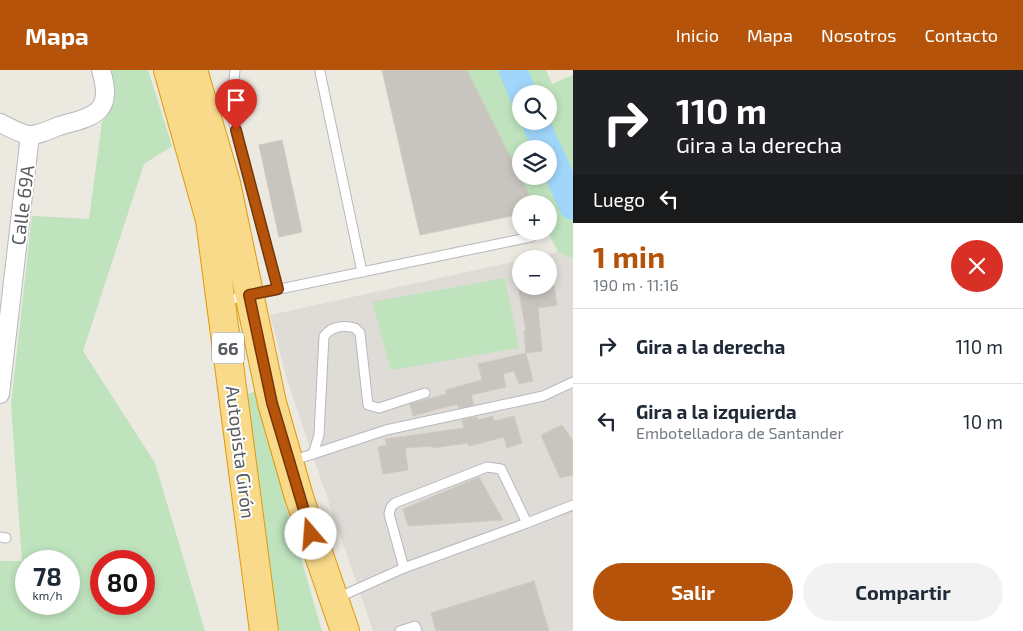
<!DOCTYPE html>
<html lang="es">
<meta charset="utf-8">
<style>
:root{--surface:#fff;--page:#f2f2f3;--text:#1f2937;--muted:#747a83;--line:#e0e1e3;--accent:#b45309}
body{margin:0;font-family:"Exo 2",sans-serif;background:var(--page);color:var(--text);height:100vh;display:flex;flex-direction:column;font-size:19px;white-space:nowrap}
*{box-sizing:border-box;margin:0}
p{font-size:16px;color:var(--muted)}
.icon{flex:none;width:28px;height:28px;fill:none;stroke:currentColor;stroke-width:2;stroke-linecap:round;stroke-linejoin:round}
.map{position:relative;flex:1;overflow:hidden}
.sheet{display:flex;flex-direction:column;background:var(--surface);width:450px}
.sheet>*{flex:none}
.hud{background:#202124;color:#fff;overflow:hidden}
.fabs{position:absolute;left:512px;top:15px;display:grid;gap:10px}
.fabs a{display:grid;place-items:center;width:45px;height:45px;border-radius:50%;background:var(--surface);box-shadow:0 2px 8px #0003;font-size:25px}
.speed{position:absolute;left:15px;top:480px;display:flex;gap:10px;font-size:25px;font-weight:700;text-align:center}
.speed>*{display:grid;place-content:center;width:65px;height:65px;border-radius:50%;background:var(--surface);box-shadow:0 2px 8px #0003;line-height:1}
.speed small{font-size:12px;font-weight:400}
.speed .limit{border:8px solid #d22;background:#fff;color:#111}
.pin{position:absolute;display:grid;place-items:center;width:42px;height:42px;color:#fff;margin:-51px -21px;border-radius:50% 50% 50% 0;rotate:-45deg;box-shadow:0 0 5px #0007}
.pin .icon{rotate:45deg}
.me{position:absolute;width:55px;margin:-28px;rotate:342deg;stroke-linejoin:round;filter:drop-shadow(0 0 4px #0008)}
.turn{display:flex;align-items:center;gap:18px;height:105px;padding:0 20px;font-size:22px}
.turn .icon{width:65px;height:65px;stroke-width:2.5}
.turn b{display:block;font-size:35px;line-height:42px}
.then{display:flex;align-items:center;height:48px;padding:0 20px;background:#0003;gap:10px;font-size:19px}
.round{display:grid;place-items:center;flex:none;width:52px;height:52px;border-radius:26px;background:var(--page)}
.headline{display:flex;align-items:center;justify-content:space-between;height:85px;padding:0 20px}
h1{font-size:30px;font-weight:700;line-height:38px;color:var(--accent)}
.action{display:flex;gap:10px;margin-top:auto;padding:10px 20px}
.action a{flex:1;height:58px;border-radius:30px;background:var(--accent);color:#fff;font-size:20px;font-weight:700;line-height:58px;text-align:center}
.action a+a{background:var(--page);color:var(--text)}
ul{padding:0;list-style:none}
li{display:flex;align-items:center;gap:15px;height:75px;padding:0 20px;border-top:1px solid var(--line)}
li div{flex:1}
li b{display:block;font-size:19px}
li em{font-style:normal}
header{display:flex;align-items:center;gap:30px;box-sizing:border-box;height:70px;padding:0 25px;background:var(--accent);color:#fff}
header strong{font-size:24px}
nav{display:flex;gap:28px;margin-inline-start:auto;font-size:18px}
main{display:flex;flex:1;min-height:0}
.map>svg:first-child{display:block}
.industrial{fill:#dfdcd8}
.green{fill:#bee3bd;fill-rule:evenodd}
.lines{fill:none;stroke-linecap:round;stroke-linejoin:round}
.river{stroke:#a0d6fb;stroke-width:28}
.building{fill:#c8c5bf;stroke:#d0cabf}
.lane-casing{stroke:#b6b8bd;stroke-width:11}
.street-casing{stroke:#b6b8bd;stroke-width:20}
.highway-casing{stroke:#e29909;stroke-width:30}
.lane{stroke:#fff;stroke-width:9}
.street{stroke:#fff;stroke-width:18}
.highway{stroke:#f8da8a;stroke-width:28}
.route-casing{stroke:#753606;stroke-width:12}
.route{stroke:#b45309;stroke-width:9}
.labels{text-anchor:middle;dominant-baseline:central;stroke-width:4;stroke-linejoin:round;paint-order:stroke}
.shield{fill:#fff;stroke:#8b8d90;stroke-width:1}
.shield-label{font-size:18px;font-weight:bold;fill:#595c61}
.street-label{font-size:19px;fill:#595c61;stroke:#fff}
</style>
<header>
<strong>Mapa</strong>
<nav><a>Inicio</a><a>Mapa</a><a>Nosotros</a><a>Contacto</a></nav>
</header>
<main>
<div class="map">
<svg width="573" height="561" viewBox="0 0 573 561">
<rect width="100%" height="100%" fill="#ebe9e0"/>
<!-- industrial -->
<path class="industrial" d="M 558,182 L 573,189 L 573,561 L 373,561 L 287,310 L 270,245 L 521,190 L 521,216 L 549,216 L 549,189 L 529,189 Z"/>
<!-- green -->
<g class="green">
<path d="M 108,0 L 148,0 L 172,76 L 144,94 L 83,281 L 155,393 L 205,561 L 0,561 L 0,491 L 22,491 L 11,335 L 32,146 L 89,149 L 102,52 C 119,31 116,25 108,0 ZM 26,491 L 69,491 L 69,534 L 26,534 ZM 101,491 L 144,491 L 144,534 L 101,534 Z"/>
<path d="M 467,0 L 546,0 L 552,14 L 573,5 L 573,189 L 558,182 L 547,161 L 549,161 L 549,134 L 534,134 ZM 521,24 L 549,24 L 549,51 L 521,51 ZM 521,79 L 549,79 L 549,106 L 521,106 Z"/>
<path d="M 505,208 L 519,278 L 391,300 L 372,232 Z"/>
<path d="M 258,321 L 285,433 L 322,561 L 280,561 L 276,549 L 243,325 Z"/>
</g>
<g class="lines">
<!-- river -->
<g class="river">
<path d="M 513,0 L 523,24"/>
<path d="M 535,51 L 547,79"/>
<path d="M 549,82 L 573,136"/>
</g>
</g>
<!-- building -->
<g class="building">
<path d="M 382,0 L 467,0 L 534,134 L 521,134 L 521,144 L 420,165 Z"/>
<path d="M 282,70 L 302,162 L 279,167 L 259,75 Z"/>
<path d="M 518,216 L 554,216 L 557,235 L 538,238 L 542,281 L 526,283 L 524,261 L 526,261 Z"/>
<path d="M 526,283 L 533,311 L 519,314 L 514,301 L 503,304 L 506,317 L 471,325 L 474,335 L 459,338 L 457,334 L 413,346 L 410,334 L 446,324 L 445,320 L 482,310 L 478,294 Z"/>
<path d="M 493,346 L 494,351 L 514,346 L 522,373 L 507,378 L 504,367 L 469,376 L 468,373 L 432,378 L 432,376 L 405,378 L 408,400 L 383,404 L 378,377 L 387,375 L 385,369 L 464,358 L 462,350 L 477,347 L 478,350 Z"/>
<path d="M 562,355 L 573,371 L 573,405 L 560,408 L 541,365 Z"/>
<path d="M 479,407 L 503,450 L 408,456 L 403,439 Z"/>
<path d="M 534,511 L 549,561 L 436,561 L 431,543 Z"/>
</g>
<g class="lines">
<defs>
<g id="lane">
<path d="M 235,0 L 231,42 L 278,219"/>
<path d="M 320,2 L 362,202"/>
<path d="M 222,231 L 531,167"/>
<path d="M 313,384 L 386,360 L 543,326 L 573,312"/>
<path d="M 291,391 L 313,384 L 319,365 L 324,266 C 332,256 343,255 355,258 L 360,263 L 368,335 L 379,338 L 425,323"/>
<path d="M 527,453 L 573,435"/>
<path d="M 0,467 L 6,468"/>
<path d="M 337,528 L 404,498 L 527,453 L 501,399 L 487,397 L 395,433 L 391,437 L 389,444 L 404,498"/>
<path d="M 400,561 L 415,556 L 417,561"/>
</g>
<g id="street">
<path d="M 0,53 C 9,57 20,64 29,65 C 37,66 51,59 59,56 C 95,46 114,43 101,0"/>
<path d="M 0,324 L 30,65"/>
</g>
<g id="highway">
<path d="M 168,0 L 210,150 L 264,561"/>
<path d="M 193,0 L 226,113 L 272,333 L 299,427 L 345,561"/>
</g>
</defs>
<!-- lane casing -->
<use href="#lane" class="lane-casing"/>
<!-- street casing -->
<use href="#street" class="street-casing"/>
<!-- highway casing -->
<use href="#highway" class="highway-casing"/>
<!-- lane -->
<use href="#lane" class="lane"/>
<!-- street -->
<use href="#street" class="street"/>
<!-- highway -->
<use href="#highway" class="highway"/>
</g>
<g class="lines">
<defs>
<path id="route" d="M 236,60 L 278,219 L 249,225 L 272,333 L 311,464"/>
</defs>
<!-- route casing -->
<use href="#route" class="route-casing"/>
<!-- route -->
<use href="#route" class="route"/>
</g>
<g class="labels">
<!-- shield labels -->
<rect class="shield" x="212" y="262.5" width="32" height="31" rx="4"/>
<g class="shield-label">
<text x="228" y="278">66</text>
</g>
<!-- street labels -->
<g class="street-label">
<text transform="translate(22 135) rotate(-83)">Calle 69A</text>
<text transform="translate(241 382) rotate(83)">Autopista Girón</text>
</g>
</g>
</svg>
<div class="fabs">
<a><svg class="icon" aria-label="search" viewBox="0 0 24 24"><circle cx="10" cy="10" r="6"/><path d="M15 15l6 6"/></svg></a>
<a><svg class="icon" aria-label="layers" viewBox="0 0 24 24"><path d="M12 4l9 5-9 5-9-5zM3 14l9 5 9-5"/></svg></a>
<a>+</a>
<a>−</a>
</div>
<div class="speed"><div>78<small>km/h</small></div><div class="limit">80</div></div>
<div class="pin" style="left:236px;top:60px;background:#d93025"><svg class="icon" aria-label="arrive" viewBox="0 0 24 24"><path d="M6 21V4h12l-3 4 3 4H6"/></svg></div>
<svg class="me" style="left:311px;top:464px" viewBox="-20 -20 40 40"><circle r="19" fill="#fff"/><path d="M0-13L10 11 0 6-10 11z" fill="#b45309"/></svg>
</div>
<section class="sheet">
<div class="hud">
<div class="turn"><svg class="icon" aria-label="right" viewBox="0 0 24 24"><path d="M7 20v-9h11M14 6l5 5-5 5"/></svg><div><b>110 m</b>Gira a la derecha</div></div>
<div class="then">Luego<svg class="icon" aria-label="left" viewBox="0 0 24 24"><path d="M17 20v-9H6M10 6l-5 5 5 5"/></svg></div>
</div>
<div class="headline"><div><h1>1 min</h1><p>190 m · 11:16</p></div><a class="round" style="background:#d93025;color:#fff"><svg class="icon" aria-label="close" viewBox="0 0 24 24"><path d="M6 6l12 12M18 6L6 18"/></svg></a></div>
<ul>
<li><svg class="icon" aria-label="right" viewBox="0 0 24 24"><path d="M7 20v-9h11M14 6l5 5-5 5"/></svg><div><b>Gira a la derecha</b></div><em>110 m</em></li>
<li><svg class="icon" aria-label="left" viewBox="0 0 24 24"><path d="M17 20v-9H6M10 6l-5 5 5 5"/></svg><div><b>Gira a la izquierda</b><p>Embotelladora de Santander</p></div><em>10 m</em></li>
</ul>
<div class="action"><a>Salir</a><a>Compartir</a></div>
</section>
</main>
